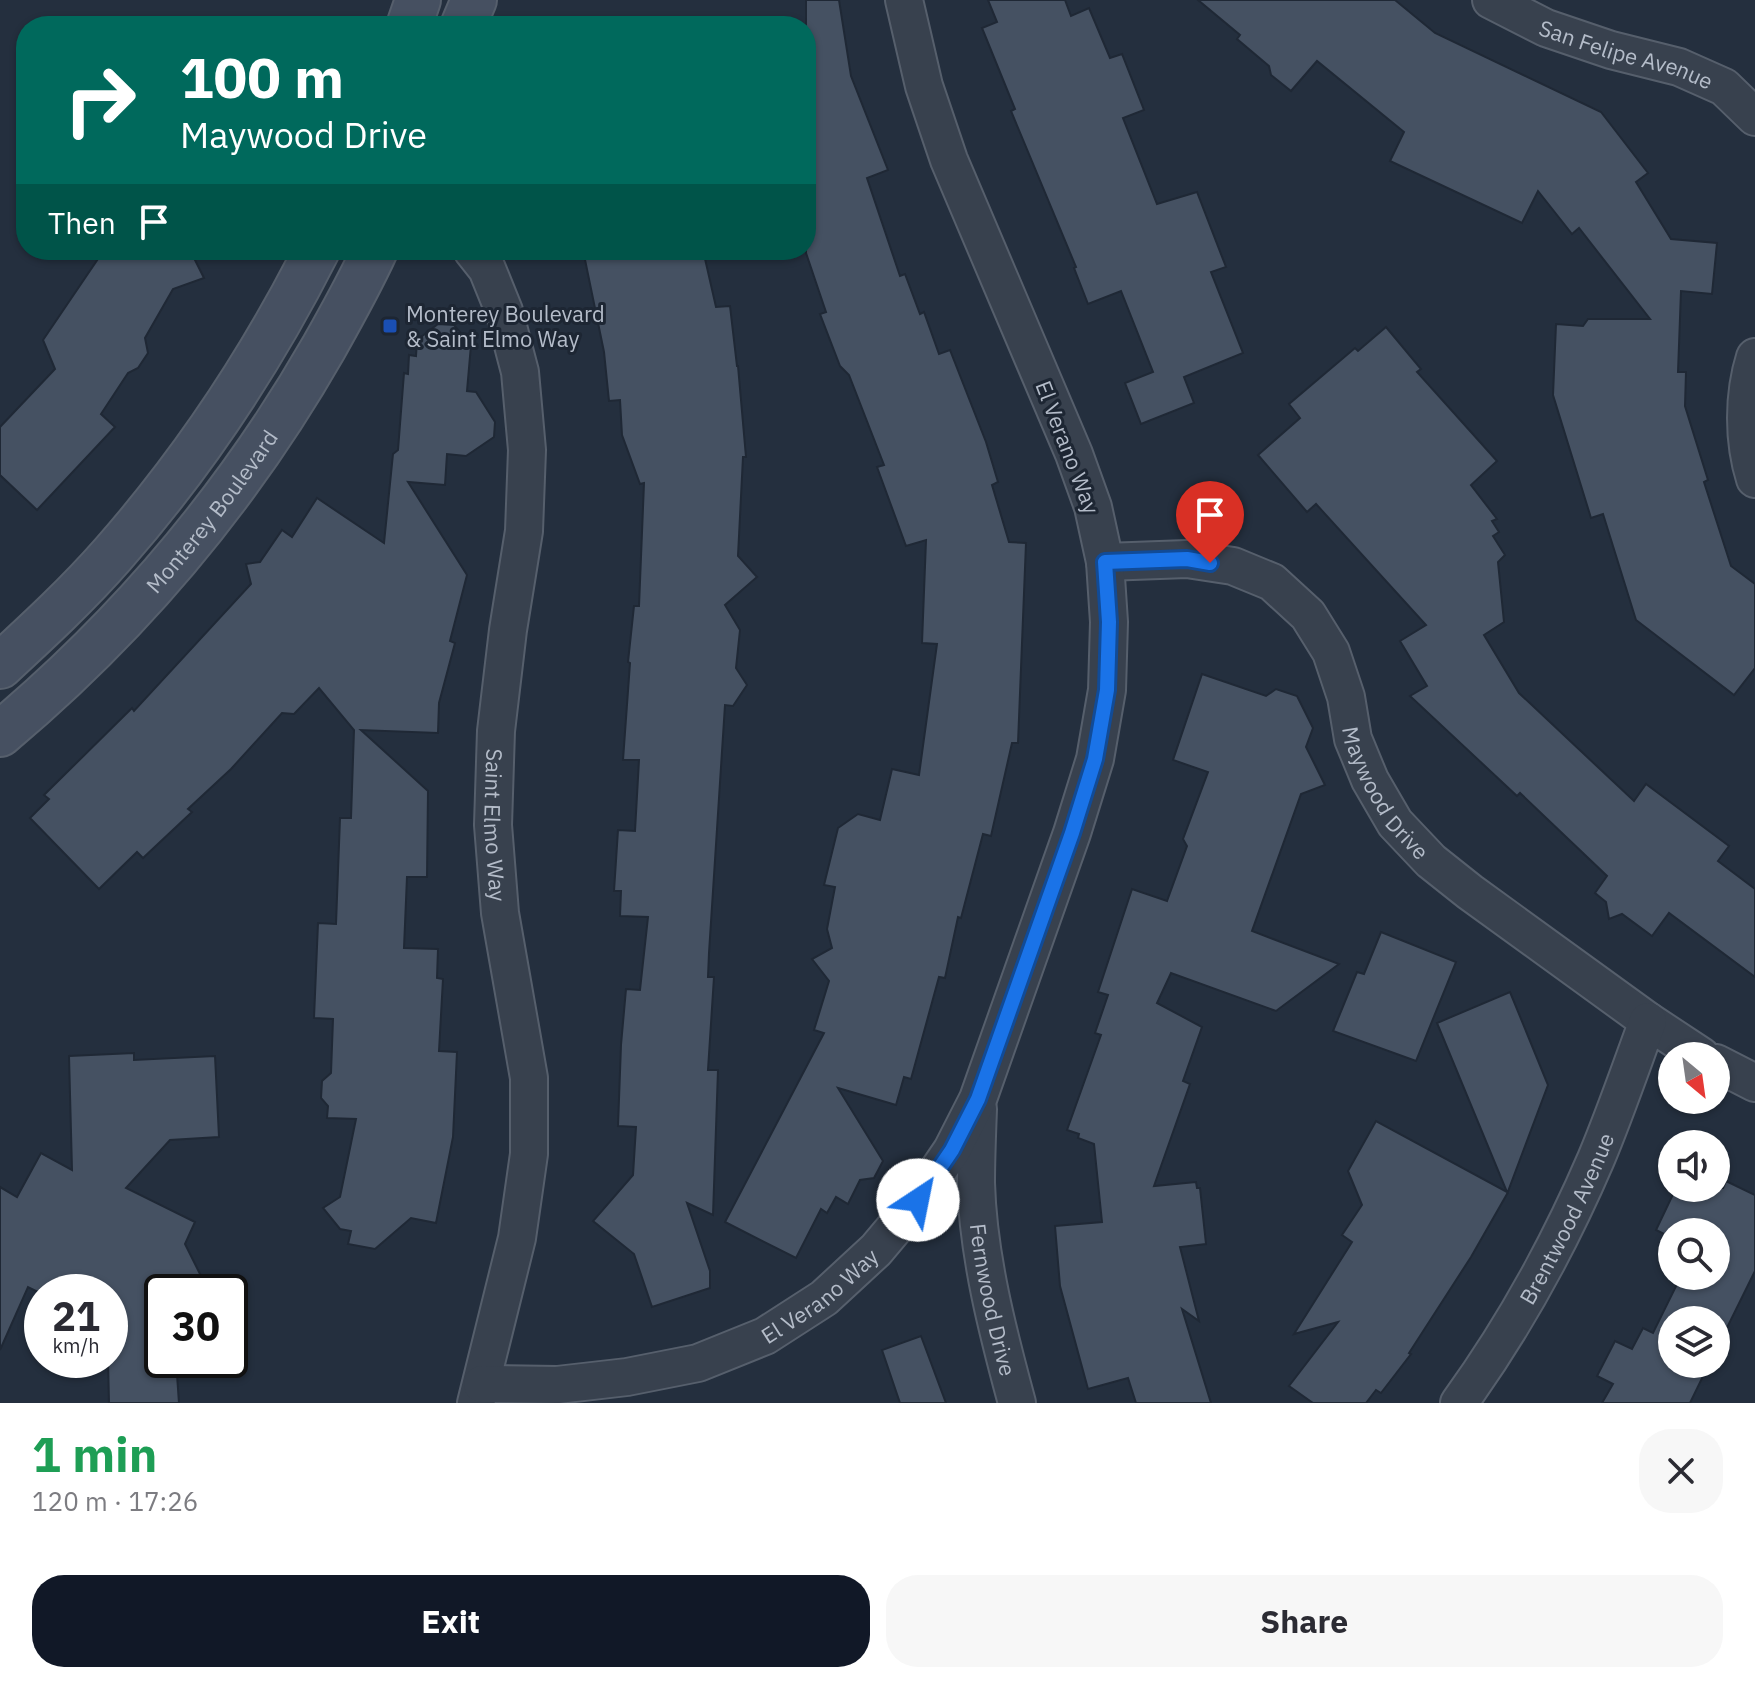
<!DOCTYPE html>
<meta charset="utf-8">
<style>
:root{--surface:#fff;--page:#f7f7f7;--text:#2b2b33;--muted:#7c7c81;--accent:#111827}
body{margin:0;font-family:"IBM Plex Sans",sans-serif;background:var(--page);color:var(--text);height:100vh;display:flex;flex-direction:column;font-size:30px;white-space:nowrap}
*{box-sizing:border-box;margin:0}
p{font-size:26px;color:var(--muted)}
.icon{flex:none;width:44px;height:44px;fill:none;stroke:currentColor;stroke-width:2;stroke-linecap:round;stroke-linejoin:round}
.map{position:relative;height:1403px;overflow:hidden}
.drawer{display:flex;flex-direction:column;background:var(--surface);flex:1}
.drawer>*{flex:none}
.top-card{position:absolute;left:16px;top:16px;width:800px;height:244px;border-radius:32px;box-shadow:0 2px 6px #0004;background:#00695c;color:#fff;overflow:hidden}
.needle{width:52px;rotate:151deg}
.controls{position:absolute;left:1658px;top:1042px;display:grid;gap:16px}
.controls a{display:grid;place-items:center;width:72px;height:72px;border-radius:50%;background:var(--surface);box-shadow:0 2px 6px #0004;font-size:40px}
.speed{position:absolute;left:24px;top:1274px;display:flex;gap:16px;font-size:40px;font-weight:700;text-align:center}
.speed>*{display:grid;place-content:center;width:104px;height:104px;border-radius:50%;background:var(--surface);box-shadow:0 2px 6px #0004;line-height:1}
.speed small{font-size:20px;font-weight:400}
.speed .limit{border:4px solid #111;border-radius:12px;background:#fff;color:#111}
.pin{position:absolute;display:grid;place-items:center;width:68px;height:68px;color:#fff;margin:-82px -34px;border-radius:50% 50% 50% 0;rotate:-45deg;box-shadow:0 0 8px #0007}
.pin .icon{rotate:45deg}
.me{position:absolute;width:88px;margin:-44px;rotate:34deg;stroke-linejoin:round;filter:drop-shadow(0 0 6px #0008)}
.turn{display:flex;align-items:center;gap:28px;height:168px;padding:0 32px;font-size:36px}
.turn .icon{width:104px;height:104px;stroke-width:2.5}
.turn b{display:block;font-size:56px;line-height:68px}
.then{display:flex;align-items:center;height:76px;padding:0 32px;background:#0003;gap:16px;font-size:30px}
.round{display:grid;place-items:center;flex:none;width:84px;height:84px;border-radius:32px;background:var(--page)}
.summary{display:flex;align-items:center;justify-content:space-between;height:136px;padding:0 32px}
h1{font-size:48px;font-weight:700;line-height:60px;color:#1e9e55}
.primary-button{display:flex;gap:16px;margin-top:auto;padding:16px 32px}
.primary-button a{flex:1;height:92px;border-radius:32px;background:var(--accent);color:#fff;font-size:32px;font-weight:700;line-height:92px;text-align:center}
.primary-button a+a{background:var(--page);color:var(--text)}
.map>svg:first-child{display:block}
.building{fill:#455162;stroke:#1f2835;stroke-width:2}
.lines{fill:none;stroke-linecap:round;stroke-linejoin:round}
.minor-casing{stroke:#565f6c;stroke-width:40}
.secondary-casing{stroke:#565f6c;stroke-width:48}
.minor{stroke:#38414e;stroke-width:36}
.secondary{stroke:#465061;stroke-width:44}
.route-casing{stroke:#114b97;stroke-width:20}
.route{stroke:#1a73e8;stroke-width:14}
.transit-dot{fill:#1a4fb4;stroke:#1d2633;stroke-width:3}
.labels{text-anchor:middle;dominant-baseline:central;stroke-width:6;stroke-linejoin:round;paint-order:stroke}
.street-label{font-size:22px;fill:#b4bcc9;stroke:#1d2633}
.poi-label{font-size:22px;fill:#b4bcc9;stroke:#1d2633;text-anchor:start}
</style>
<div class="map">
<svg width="1755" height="1403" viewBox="0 0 1755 1403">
<rect width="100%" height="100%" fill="#242f3e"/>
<!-- building -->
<g class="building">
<path d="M 806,0 L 839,0 L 851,76 L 888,170 L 867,178 L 900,276 L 905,274 L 920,314 L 924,312 L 939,354 L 950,350 L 986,442 L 998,482 L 992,485 L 1009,542 L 1026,543 L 1018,743 L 1012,743 L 991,836 L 983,834 L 961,918 L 958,917 L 945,978 L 939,977 L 911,1079 L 904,1077 L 896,1105 L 838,1088 L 883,1161 L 874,1178 L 860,1180 L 848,1204 L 836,1197 L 827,1213 L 821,1209 L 796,1258 L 725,1222 L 824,1033 L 814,1030 L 829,981 L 812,959 L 832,948 L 827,929 L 835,887 L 824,885 L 838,828 L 858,814 L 880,820 L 892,769 L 919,775 L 937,644 L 922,643 L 926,540 L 906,546 L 877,467 L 884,465 L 849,375 L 840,366 L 820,314 L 826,312 L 806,253 Z"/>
<path d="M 988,0 L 1065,0 L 1071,16 L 1089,8 L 1110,58 L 1122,54 L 1144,110 L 1123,118 L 1157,204 L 1197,192 L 1226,267 L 1211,272 L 1243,353 L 1184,377 L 1194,403 L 1141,424 L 1125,383 L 1153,372 L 1121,291 L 1088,304 L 1074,268 L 1076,267 L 1011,111 L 1015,109 L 982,28 L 997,22 Z"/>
<path d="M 1198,0 L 1395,0 L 1435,33 L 1601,112 L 1648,173 L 1636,182 L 1671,239 L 1717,243 L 1712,294 L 1681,291 L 1678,372 L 1686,372 L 1685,406 L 1708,480 L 1704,482 L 1731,566 L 1755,584 L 1755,668 L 1734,695 L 1636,620 L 1603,514 L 1591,518 L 1553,395 L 1556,324 L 1583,326 L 1588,319 L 1650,319 L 1579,228 L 1572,234 L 1538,191 L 1522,223 L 1390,161 L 1404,132 L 1317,61 L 1291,91 L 1271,75 L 1269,66 L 1237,39 L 1240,35 Z"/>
<path d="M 104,250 L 190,250 L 204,278 L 173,289 L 145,338 L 148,353 L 138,368 L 128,373 L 101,414 L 115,427 L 37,510 L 0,475 L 0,427 L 55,369 L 43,340 Z"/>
<path d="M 583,250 L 703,250 L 716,307 L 730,306 L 737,366 L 738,366 L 746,457 L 743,457 L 738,556 L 757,577 L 725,605 L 740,630 L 736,668 L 747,685 L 733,706 L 725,705 L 709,953 L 708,977 L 714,977 L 708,1070 L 718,1070 L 713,1215 L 687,1203 L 710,1271 L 710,1288 L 652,1307 L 634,1254 L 593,1221 L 633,1175 L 636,1127 L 618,1126 L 621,1045 L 626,989 L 640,990 L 648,917 L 620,916 L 621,891 L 614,891 L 618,830 L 635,831 L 639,760 L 623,760 L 630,663 L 628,662 L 634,606 L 639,606 L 644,483 L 640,484 L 622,435 L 620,400 L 609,401 L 604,352 Z"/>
<path d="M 438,324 L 454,325 L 471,345 L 467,391 L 476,392 L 495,422 L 494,437 L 466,456 L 447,454 L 445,485 L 408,482 L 467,575 L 450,641 L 455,643 L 439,703 L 438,733 L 361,730 L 428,791 L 427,877 L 407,877 L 404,948 L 438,949 L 437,978 L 443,979 L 439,1051 L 457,1052 L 453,1137 L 436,1223 L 411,1218 L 375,1249 L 348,1244 L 351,1231 L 340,1229 L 323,1208 L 340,1197 L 356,1119 L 327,1118 L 328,1106 L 321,1098 L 322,1081 L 331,1073 L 333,1019 L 314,1018 L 318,923 L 336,924 L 340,818 L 351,818 L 354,730 L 319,688 L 294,714 L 282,713 L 231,769 L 188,809 L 192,812 L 143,858 L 137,852 L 99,889 L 30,818 L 49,799 L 44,795 L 132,708 L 134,711 L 251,584 L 246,564 L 260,562 L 282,530 L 292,537 L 317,498 L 384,543 L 393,454 L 398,450 L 404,373 L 408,374 L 409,355 L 416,356 L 417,340 Z"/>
<path d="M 1386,327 L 1421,369 L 1417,372 L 1497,461 L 1471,485 L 1497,519 L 1492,521 L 1499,532 L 1493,536 L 1505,555 L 1498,562 L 1504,622 L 1484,635 L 1519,693 L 1634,801 L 1646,784 L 1729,846 L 1718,861 L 1755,889 L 1755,977 L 1669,913 L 1652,936 L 1622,914 L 1609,919 L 1606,902 L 1595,893 L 1607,876 L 1520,793 L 1517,796 L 1410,696 L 1427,686 L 1400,641 L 1426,625 L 1316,504 L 1307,512 L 1258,455 L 1300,418 L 1289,404 L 1355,348 L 1358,351 Z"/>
<path d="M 1202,674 L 1266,696 L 1276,689 L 1297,696 L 1313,728 L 1306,747 L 1325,785 L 1301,794 L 1252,931 L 1339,964 L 1276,1011 L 1171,973 L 1157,1003 L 1202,1027 L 1183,1081 L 1190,1084 L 1154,1186 L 1196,1182 L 1197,1188 L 1200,1188 L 1206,1244 L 1180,1247 L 1199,1321 L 1182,1309 L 1211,1403 L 1136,1403 L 1128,1378 L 1088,1389 L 1060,1286 L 1055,1226 L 1102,1222 L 1094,1144 L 1078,1138 L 1079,1134 L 1067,1130 L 1101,1035 L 1095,1033 L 1108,995 L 1098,992 L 1132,889 L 1167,901 L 1187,846 L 1183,839 L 1208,772 L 1173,760 Z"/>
<path d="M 1381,932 L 1456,962 L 1416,1061 L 1333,1031 L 1357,972 L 1364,974 Z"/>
<path d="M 1510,992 L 1548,1085 L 1507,1194 L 1471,1257 L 1409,1353 L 1411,1354 L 1381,1393 L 1376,1390 L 1366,1403 L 1313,1403 L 1289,1386 L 1338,1322 L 1294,1334 L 1352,1242 L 1342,1235 L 1362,1205 L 1348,1171 L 1376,1121 L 1507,1192 L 1437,1023 Z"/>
<path d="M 134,1053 L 134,1060 L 215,1056 L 219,1137 L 170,1140 L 126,1188 L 195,1222 L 185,1244 L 209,1292 L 162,1292 L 162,1360 L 176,1360 L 179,1403 L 109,1403 L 108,1360 L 110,1360 L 110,1292 L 42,1292 L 42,1294 L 28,1287 L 0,1350 L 0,1187 L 17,1197 L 41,1153 L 72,1170 L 69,1056 Z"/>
<path d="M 1726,1181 L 1755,1195 L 1755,1271 L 1716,1350 L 1716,1320 L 1672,1320 L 1672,1364 L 1709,1364 L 1690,1403 L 1602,1403 L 1613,1384 L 1597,1376 L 1615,1341 L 1632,1349 L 1643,1328 L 1653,1333 L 1681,1276 L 1716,1276 L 1716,1232 L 1672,1232 L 1672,1238 L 1656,1230 L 1676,1188 L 1723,1188 Z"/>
<path d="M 921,1336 L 946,1403 L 900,1403 L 882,1350 Z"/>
</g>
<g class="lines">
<defs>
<g id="minor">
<path id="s1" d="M 1491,0 L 1546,28 L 1611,50 L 1679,67 L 1724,87 L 1755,117"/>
<path id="s2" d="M 472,250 L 487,269 L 504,311 L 520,372 L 527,450 L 524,531 L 508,630 L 496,731 L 493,825 L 500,913 L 529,1078 L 529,1154 L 517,1238 L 476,1403"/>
<path d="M 1755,357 C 1743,395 1743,441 1755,479"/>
<path id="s3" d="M 1105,562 L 1187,559 L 1233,566 L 1272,582 L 1308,615 L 1331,652 L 1346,697 L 1353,739 L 1370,780 L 1395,823 L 1431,861 L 1470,892 L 1648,1021 L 1701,1056"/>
<path d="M 1716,1063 L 1755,1083"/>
<path id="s4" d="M 978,1109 C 977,1134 976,1159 976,1183 C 978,1256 998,1333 1017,1403"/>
<path id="s5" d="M 482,1384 L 557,1385 L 627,1377 L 698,1363 L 765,1336 L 824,1298 L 876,1250 L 918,1200 L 952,1150 L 978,1099 L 1072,833 L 1095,759 L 1107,690 L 1109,622 L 1105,562 L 1093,507 L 1074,454 L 949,160 L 924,86 L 904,0"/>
<path id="s6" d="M 1459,1403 C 1514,1327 1559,1245 1596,1159 C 1615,1114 1631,1067 1648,1021"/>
</g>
<g id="secondary">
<path d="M 409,26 L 418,0"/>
<path d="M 463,26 L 474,0"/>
<path d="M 0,666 C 39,630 78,594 113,554 C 194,462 262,359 317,250"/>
<path id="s7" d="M 0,734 C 130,625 240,494 324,347 C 342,315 360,283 375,250"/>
</g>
</defs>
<!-- minor casing -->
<use href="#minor" class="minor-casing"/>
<!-- secondary casing -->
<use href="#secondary" class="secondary-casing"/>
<!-- minor -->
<use href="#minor" class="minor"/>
<!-- secondary -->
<use href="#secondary" class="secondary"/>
</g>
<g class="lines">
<defs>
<path id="route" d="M 918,1200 L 952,1150 L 978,1099 L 1072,833 L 1095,759 L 1107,690 L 1109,622 L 1105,562 L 1187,559 L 1210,563"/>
</defs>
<!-- route casing -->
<use href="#route" class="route-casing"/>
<!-- route -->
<use href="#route" class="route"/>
</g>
<!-- markers -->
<rect class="transit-dot" x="382" y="318" width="16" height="16" rx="4"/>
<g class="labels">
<!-- street labels -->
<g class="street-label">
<text stroke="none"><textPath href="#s1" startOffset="146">San Felipe Avenue</textPath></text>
<text transform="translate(1068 447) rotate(69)">El Verano Way</text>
<text stroke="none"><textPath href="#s7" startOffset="308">Monterey Boulevard</textPath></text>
<text stroke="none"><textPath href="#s3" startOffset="416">Maywood Drive</textPath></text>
<text stroke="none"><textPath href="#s2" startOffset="588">Saint Elmo Way</textPath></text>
<text stroke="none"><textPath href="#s6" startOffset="214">Brentwood Avenue</textPath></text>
<text stroke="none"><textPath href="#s5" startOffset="358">El Verano Way</textPath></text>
<text stroke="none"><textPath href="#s4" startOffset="192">Fernwood Drive</textPath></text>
</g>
<!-- poi labels -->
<g class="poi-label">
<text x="406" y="313">Monterey Boulevard<tspan x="406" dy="25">&amp; Saint Elmo Way</tspan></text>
</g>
</g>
</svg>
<div class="controls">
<a><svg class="needle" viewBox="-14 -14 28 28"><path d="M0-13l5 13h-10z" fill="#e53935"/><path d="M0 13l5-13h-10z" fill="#7c7c81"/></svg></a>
<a><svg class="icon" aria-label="sound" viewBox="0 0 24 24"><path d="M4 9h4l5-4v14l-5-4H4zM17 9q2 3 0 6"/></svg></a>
<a><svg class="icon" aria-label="search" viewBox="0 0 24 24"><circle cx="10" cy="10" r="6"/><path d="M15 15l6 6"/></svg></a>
<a><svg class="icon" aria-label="layers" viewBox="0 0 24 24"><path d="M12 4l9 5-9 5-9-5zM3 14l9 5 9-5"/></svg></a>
</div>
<div class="speed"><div>21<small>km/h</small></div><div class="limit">30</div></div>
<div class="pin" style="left:1210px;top:563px;background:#d93025"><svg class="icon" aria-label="arrive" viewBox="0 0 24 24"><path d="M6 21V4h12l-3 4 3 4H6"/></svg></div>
<svg class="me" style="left:918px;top:1200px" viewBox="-20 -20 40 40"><circle r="19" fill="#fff"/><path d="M0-13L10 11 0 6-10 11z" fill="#1a73e8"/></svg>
<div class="top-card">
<div class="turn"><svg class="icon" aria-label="right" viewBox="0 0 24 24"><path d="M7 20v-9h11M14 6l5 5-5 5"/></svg><div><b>100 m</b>Maywood Drive</div></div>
<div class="then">Then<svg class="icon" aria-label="arrive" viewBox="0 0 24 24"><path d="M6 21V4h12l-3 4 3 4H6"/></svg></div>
</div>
</div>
<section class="drawer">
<div class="summary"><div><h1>1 min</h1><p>120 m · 17:26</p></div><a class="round"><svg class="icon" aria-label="close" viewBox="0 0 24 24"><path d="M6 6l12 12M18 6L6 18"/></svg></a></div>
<div class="primary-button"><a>Exit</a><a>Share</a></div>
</section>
